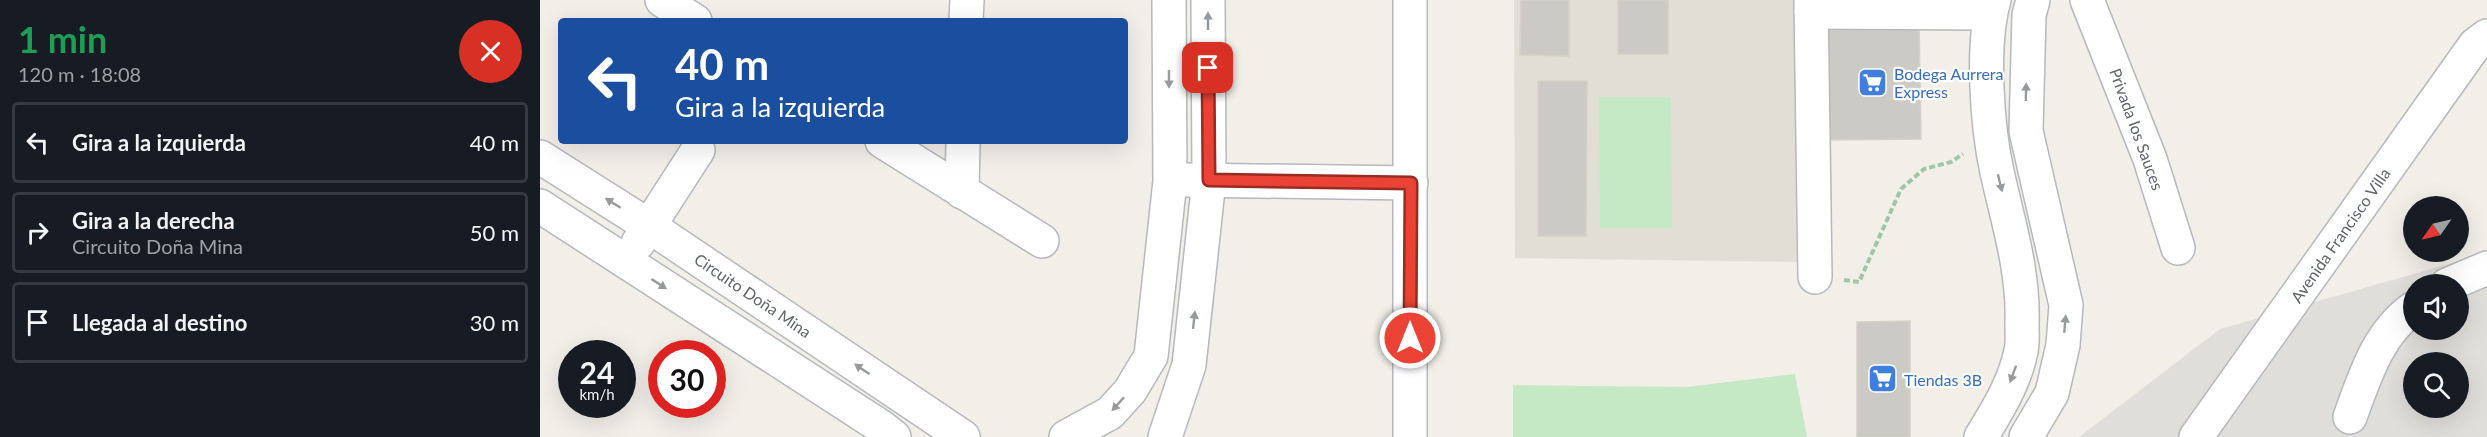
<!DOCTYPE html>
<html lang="es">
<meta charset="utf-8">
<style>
:root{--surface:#171b24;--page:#20242c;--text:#f1f3f6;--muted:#9ea1a6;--line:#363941}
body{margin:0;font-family:Lato,sans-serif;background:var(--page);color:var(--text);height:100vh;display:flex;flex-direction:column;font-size:22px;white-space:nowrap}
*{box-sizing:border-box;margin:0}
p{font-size:20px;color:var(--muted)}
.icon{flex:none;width:33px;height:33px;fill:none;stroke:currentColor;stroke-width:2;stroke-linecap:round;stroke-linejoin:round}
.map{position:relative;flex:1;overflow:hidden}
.side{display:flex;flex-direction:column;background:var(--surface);width:540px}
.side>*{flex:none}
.hud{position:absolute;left:18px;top:18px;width:570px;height:126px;border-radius:6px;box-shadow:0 6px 24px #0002;background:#1a4fa0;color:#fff;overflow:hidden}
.needle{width:39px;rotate:236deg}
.buttons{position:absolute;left:1863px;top:196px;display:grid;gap:12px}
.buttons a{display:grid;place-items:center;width:66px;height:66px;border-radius:50%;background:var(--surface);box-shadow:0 6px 24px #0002;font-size:30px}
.speed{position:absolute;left:18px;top:340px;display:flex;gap:12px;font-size:30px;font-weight:700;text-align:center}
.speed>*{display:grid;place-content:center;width:78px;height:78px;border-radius:50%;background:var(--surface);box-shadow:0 6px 24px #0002;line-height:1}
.speed small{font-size:15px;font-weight:400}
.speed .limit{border:9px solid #d22;background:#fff;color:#111}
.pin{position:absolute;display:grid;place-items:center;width:51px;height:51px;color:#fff;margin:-26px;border-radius:12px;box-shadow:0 3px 9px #0006}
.me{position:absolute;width:66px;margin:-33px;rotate:0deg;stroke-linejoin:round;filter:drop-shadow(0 0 4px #0008)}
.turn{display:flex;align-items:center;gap:21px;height:126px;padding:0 18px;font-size:27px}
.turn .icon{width:78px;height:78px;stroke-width:2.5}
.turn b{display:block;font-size:42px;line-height:51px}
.round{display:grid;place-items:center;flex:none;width:63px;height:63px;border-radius:32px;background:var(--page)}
.headline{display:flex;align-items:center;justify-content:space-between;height:102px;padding:0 18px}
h1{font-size:36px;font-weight:700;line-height:45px;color:#1e9e55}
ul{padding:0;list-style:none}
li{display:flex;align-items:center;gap:18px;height:81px;margin:0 12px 9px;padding:0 6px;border:3px solid var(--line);border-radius:6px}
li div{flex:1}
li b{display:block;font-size:22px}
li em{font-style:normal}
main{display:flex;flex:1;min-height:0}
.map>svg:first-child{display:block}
.industrial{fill:#e0deda;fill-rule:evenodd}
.education{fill:#e1ded6}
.green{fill:#c5e8c5}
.building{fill:#cccac5;stroke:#d6d1c6;stroke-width:1.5}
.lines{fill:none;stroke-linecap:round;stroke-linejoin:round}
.minor-casing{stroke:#b5b8bc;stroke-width:36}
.path{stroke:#9cc7a9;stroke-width:4;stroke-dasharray:6 3;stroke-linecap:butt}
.minor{stroke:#fff;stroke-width:33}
.oneway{fill:#979a9d}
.route-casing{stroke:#982c22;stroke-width:15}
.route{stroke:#ea4335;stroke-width:10}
.labels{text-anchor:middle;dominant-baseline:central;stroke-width:4.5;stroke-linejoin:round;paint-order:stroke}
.shop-label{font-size:16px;fill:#366cbe;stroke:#fff;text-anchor:start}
.street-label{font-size:16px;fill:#5f6368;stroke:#fff}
</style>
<main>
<section class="side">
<div class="headline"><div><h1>1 min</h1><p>120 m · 18:08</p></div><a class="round" style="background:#d93025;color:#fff"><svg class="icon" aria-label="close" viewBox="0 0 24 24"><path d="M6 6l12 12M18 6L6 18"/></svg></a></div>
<ul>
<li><svg class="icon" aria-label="left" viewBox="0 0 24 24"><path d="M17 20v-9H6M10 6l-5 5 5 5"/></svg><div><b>Gira a la izquierda</b></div><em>40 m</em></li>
<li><svg class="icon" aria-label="right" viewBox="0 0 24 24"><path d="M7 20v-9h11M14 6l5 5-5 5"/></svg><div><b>Gira a la derecha</b><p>Circuito Doña Mina</p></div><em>50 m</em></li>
<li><svg class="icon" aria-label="arrive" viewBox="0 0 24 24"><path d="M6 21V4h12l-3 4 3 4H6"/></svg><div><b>Llegada al destino</b></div><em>30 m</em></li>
</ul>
</section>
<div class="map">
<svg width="1947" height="437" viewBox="0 0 1947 437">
<rect width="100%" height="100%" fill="#f1efe8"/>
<!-- industrial -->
<path class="industrial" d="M 1947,253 L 1947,437 L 1539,437 L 1680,329 ZM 1874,285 L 1918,285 L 1918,330 L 1874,330 ZM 1874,363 L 1918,363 L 1918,408 L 1874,408 Z"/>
<!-- education -->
<path class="education" d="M 974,0 L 1258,0 L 1259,262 L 975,258 Z"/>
<!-- green -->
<g class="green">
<path d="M 1059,97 L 1131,97 L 1132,228 L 1060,228 Z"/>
<path d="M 1255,374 L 1267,437 L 973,437 L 973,385 L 1146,387 Z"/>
</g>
<!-- building -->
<g class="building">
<path d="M 981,0 L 1029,0 L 1029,56 L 980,55 Z"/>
<rect x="1078" y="0" width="50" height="54"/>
<path d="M 1379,24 L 1381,139 L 1286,140 L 1285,25 Z"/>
<path d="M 998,81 L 1047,81 L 1046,236 L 998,236 Z"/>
<path d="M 1370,321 L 1370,437 L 1317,437 L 1317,322 Z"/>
</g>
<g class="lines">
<defs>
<g id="minor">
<path d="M 122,0 L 155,21"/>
<path d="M 1271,0 L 1275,277"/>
<path d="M 1547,0 L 1610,159 L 1638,248"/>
<path d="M 1271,12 L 1450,13"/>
<path d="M 426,21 L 427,0"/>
<path d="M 342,141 L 502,241"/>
<path d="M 0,157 L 109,226 L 423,437"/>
<path d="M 647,180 L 871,183"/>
<path d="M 422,192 L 423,141"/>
<path d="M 0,206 L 340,426 L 354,437"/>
<path d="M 98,243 L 158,150"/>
<path d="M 1907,285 L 1947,268"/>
<path d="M 1810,417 C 1824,379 1838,332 1874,308"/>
<path d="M 526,437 L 570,413 L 590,391 L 611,356 L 630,181 L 629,0"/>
<path d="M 625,437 L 649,365 L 669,180 L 668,0"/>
<path d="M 870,437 L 870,0"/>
<path d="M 1441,437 C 1457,411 1475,382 1481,351 C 1483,342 1482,332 1482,324 C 1484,271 1468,222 1457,172 C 1447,126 1441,45 1454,0"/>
<path d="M 1486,437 L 1512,393 L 1523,345 L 1526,305 L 1486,131 L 1489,15 L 1493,0"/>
<path d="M 1656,437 L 1935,45 L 1947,36"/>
</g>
</defs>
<!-- minor casing -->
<use href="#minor" class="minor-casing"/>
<!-- path -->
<path class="path" d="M 1304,280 L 1319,282 L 1361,189 L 1384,169 L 1411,162 L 1423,154"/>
<!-- minor -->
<use href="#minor" class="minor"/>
</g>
<!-- one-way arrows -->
<defs><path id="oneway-solid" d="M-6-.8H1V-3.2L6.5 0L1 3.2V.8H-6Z" transform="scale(1.5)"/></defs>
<g class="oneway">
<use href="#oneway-solid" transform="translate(668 21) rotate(-90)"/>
<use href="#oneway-solid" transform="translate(629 79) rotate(90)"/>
<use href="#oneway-solid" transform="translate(1486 92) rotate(-89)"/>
<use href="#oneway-solid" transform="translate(1460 183) rotate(76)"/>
<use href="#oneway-solid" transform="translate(73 203) rotate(-148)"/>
<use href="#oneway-solid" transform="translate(119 284) rotate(33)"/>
<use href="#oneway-solid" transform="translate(654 320) rotate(-84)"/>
<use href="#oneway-solid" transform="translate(1525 324) rotate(-85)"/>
<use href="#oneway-solid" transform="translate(322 369) rotate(-146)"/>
<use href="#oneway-solid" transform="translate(1473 374) rotate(110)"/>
<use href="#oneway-solid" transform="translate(578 404) rotate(132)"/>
</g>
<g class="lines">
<defs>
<path id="route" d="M 668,68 L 669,180 L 871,183 L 870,338"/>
</defs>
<!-- route casing -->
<use href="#route" class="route-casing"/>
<!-- route -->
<use href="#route" class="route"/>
</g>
<!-- icons -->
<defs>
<symbol id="supermarket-square" viewBox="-11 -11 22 22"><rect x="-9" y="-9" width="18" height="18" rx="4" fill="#3f7fe0" stroke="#fff"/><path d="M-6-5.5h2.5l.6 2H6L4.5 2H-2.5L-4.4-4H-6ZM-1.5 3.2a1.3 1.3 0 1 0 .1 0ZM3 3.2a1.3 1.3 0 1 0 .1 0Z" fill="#fff"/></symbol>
</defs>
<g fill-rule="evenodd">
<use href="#supermarket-square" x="1316" y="66" width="33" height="33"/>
<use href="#supermarket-square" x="1326" y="362" width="33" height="33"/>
</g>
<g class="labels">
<!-- shop labels -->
<g class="shop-label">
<text x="1354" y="73">Bodega Aurrera<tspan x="1354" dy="18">Express</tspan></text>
<text x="1364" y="379">Tiendas 3B</text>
</g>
<!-- street labels -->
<g class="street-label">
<text transform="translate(1597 129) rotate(70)">Privada los Sauces</text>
<text transform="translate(1800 235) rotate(-55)">Avenida Francisco Villa</text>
<text transform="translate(213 295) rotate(34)">Circuito Doña Mina</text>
</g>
</g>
</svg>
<div class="buttons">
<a><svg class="needle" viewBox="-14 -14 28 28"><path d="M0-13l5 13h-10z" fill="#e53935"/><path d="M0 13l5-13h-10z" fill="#9ea1a6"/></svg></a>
<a><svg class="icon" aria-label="sound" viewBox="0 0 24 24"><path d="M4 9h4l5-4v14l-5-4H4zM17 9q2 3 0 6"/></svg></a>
<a><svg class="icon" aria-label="search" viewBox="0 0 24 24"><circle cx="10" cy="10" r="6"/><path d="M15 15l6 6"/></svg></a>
</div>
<div class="speed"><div>24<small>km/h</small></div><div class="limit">30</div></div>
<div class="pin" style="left:668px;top:68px;background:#d93025"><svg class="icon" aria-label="arrive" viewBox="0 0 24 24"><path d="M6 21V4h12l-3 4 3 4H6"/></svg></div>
<svg class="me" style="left:870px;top:338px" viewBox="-20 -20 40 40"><circle r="17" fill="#ea4335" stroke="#fff" stroke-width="3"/><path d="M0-11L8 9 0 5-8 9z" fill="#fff"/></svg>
<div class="hud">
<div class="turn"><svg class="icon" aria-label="left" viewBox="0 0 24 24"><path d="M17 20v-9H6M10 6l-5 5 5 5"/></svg><div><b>40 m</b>Gira a la izquierda</div></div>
</div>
</div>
</main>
